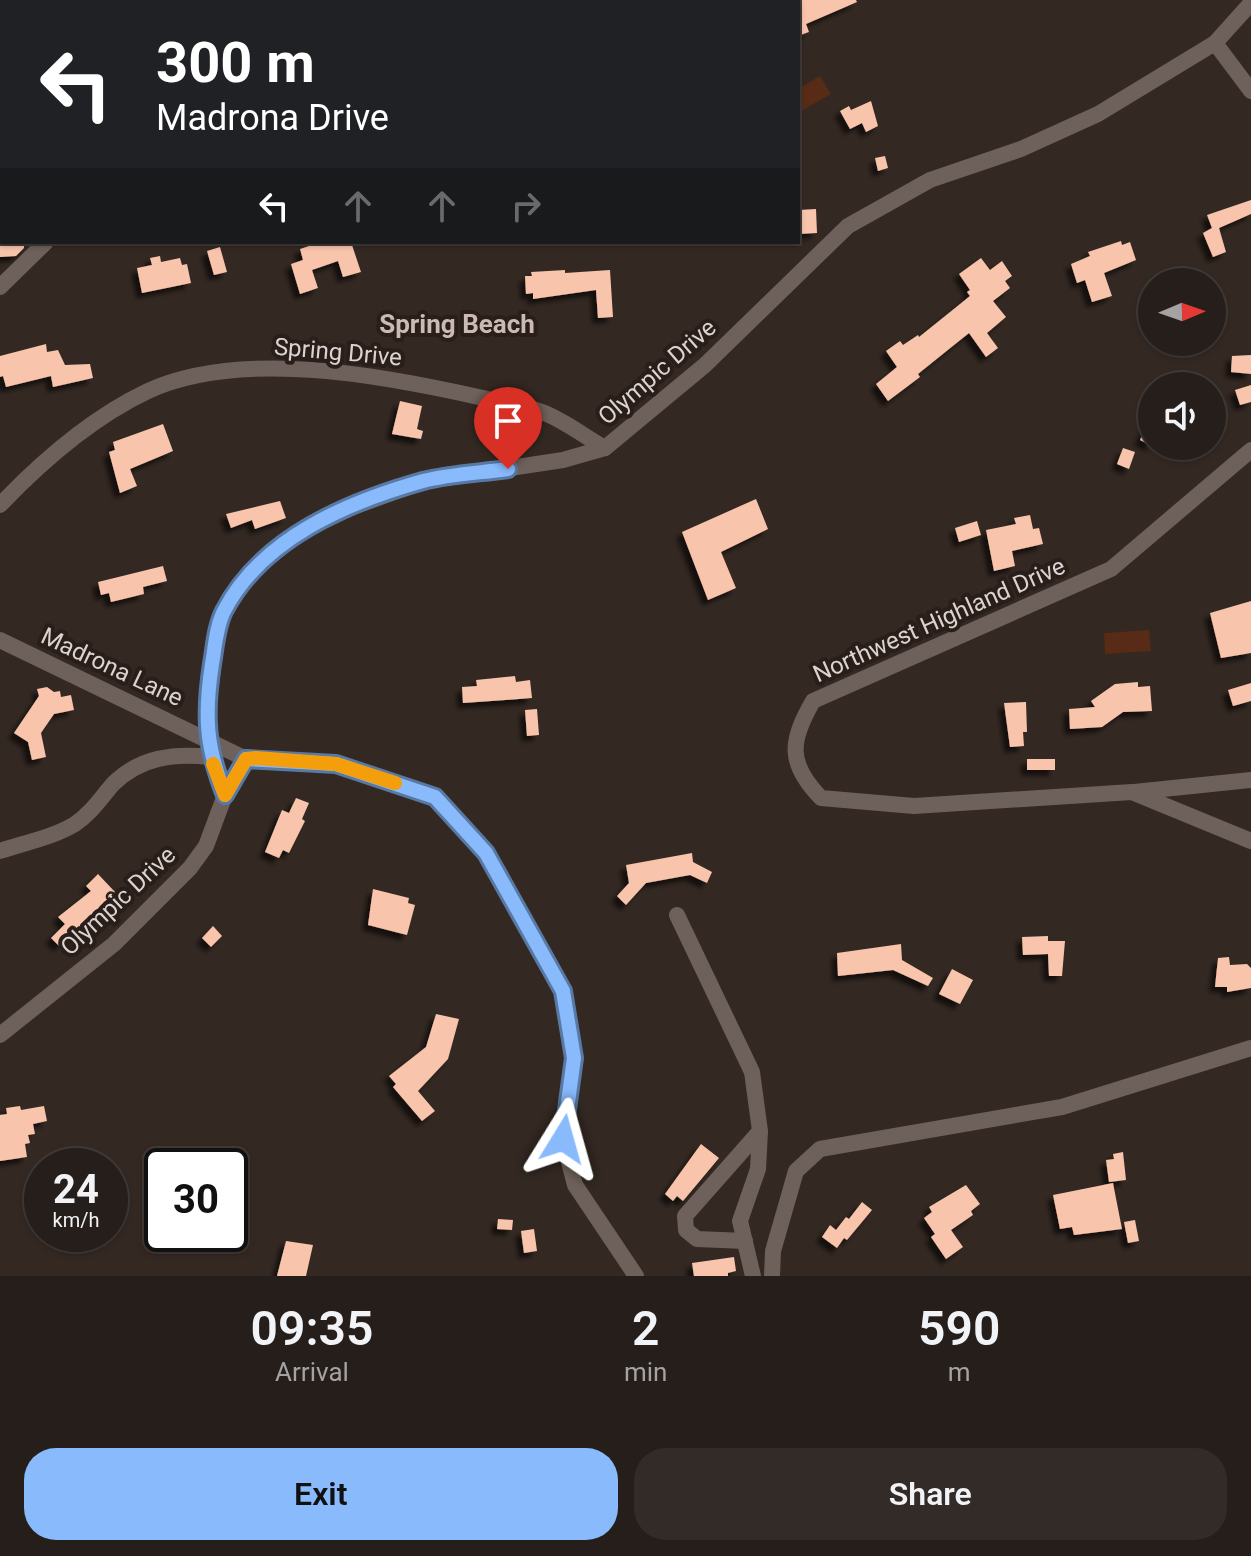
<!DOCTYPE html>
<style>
:root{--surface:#261e1a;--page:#322b27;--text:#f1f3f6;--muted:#a4a2a2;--line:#423c39;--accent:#88bafc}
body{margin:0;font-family:Roboto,sans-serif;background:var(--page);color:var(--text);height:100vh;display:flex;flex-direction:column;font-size:30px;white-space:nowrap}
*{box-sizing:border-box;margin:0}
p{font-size:26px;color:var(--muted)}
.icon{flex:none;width:44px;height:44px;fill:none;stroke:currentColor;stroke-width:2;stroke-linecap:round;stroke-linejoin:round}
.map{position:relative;height:1276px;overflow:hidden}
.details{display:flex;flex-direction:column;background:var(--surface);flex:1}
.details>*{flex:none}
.top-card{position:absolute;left:0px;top:0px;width:800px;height:244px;box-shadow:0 2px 6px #0004,0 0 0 2px var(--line);background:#202124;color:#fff;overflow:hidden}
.needle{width:52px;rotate:88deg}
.tools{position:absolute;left:1138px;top:268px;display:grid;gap:16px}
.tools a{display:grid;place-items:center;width:88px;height:88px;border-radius:50%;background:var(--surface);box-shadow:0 2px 6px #0004,0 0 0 2px var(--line);font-size:40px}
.speed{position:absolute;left:24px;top:1148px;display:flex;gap:16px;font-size:40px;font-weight:700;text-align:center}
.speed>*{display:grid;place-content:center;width:104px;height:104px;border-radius:50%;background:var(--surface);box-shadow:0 2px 6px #0004,0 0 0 2px var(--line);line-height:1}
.speed small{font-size:20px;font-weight:400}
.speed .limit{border:4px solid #111;border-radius:12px;background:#fff;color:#111}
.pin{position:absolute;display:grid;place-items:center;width:68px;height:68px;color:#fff;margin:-82px -34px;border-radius:50% 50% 50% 0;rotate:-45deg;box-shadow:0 0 8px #0007}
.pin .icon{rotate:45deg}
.me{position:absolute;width:88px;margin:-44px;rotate:8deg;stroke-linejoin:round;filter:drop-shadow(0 0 6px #0008)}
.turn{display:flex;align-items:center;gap:28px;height:168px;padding:0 24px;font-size:36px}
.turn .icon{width:104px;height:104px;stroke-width:2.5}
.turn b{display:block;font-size:56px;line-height:68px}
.lanes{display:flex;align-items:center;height:76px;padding:0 24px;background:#0003;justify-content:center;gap:40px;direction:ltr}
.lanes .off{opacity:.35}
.eta{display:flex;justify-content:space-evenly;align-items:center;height:136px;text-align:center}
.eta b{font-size:48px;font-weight:600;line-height:56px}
.primary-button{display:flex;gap:16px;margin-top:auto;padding:16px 24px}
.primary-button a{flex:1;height:92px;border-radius:32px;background:var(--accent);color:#111;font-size:32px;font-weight:600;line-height:92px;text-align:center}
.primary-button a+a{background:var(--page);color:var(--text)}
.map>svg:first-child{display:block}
.green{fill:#572b15}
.building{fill:#f9c4ac;filter:url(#shadow)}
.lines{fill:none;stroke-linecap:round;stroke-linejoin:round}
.minor{stroke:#6e605a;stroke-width:16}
.route-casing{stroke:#5879a4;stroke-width:20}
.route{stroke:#88bafc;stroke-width:14}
.slow{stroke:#f59e0b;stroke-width:14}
.labels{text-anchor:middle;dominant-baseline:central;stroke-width:8;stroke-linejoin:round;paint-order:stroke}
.street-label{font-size:24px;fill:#dbd3d0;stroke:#291e19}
.neighbourhood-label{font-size:26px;font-weight:bold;fill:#cabab3;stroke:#291e19}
</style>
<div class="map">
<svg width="1251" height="1276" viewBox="0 0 1251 1276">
<defs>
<filter id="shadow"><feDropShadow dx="-5.5" dy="5.5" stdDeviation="2" flood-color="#0009"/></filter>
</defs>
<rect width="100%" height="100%" fill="#332822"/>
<!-- green -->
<g class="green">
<path d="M 820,76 L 831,94 L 798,113 L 798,89 Z"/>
<path d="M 1149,630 L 1151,651 L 1105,654 L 1104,633 Z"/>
</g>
<!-- building -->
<g class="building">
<path d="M 798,0 L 856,0 L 857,2 L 806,24 L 809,32 L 798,36 Z"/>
<path d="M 871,101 L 878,126 L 866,132 L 862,123 L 850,129 L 840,111 L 849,106 L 851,110 Z"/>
<path d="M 885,156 L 888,168 L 878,171 L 875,158 Z"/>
<path d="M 1251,200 L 1251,214 L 1219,228 L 1226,252 L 1213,257 L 1203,233 L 1212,228 L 1207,215 Z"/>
<path d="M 816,209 L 817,233 L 798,234 L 798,210 Z"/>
<path d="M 1121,241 L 1122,245 L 1130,242 L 1136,260 L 1104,273 L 1112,296 L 1092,302 L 1085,280 L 1077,283 L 1071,264 L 1090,256 L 1088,252 Z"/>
<path d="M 0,242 L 24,242 L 24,248 L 16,256 L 0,257 Z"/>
<path d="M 321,242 L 351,242 L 361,272 L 343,277 L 338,261 L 312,270 L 318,288 L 300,294 L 291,264 L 303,260 L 300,249 Z"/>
<path d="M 220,247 L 227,272 L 214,275 L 207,251 Z"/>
<path d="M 160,256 L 161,262 L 180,258 L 182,265 L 187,264 L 191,283 L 142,293 L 137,268 L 152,265 L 150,258 Z"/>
<path d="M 981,258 L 990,270 L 1002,261 L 1012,276 L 1005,281 L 1010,288 L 993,301 L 1006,317 L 987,333 L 998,348 L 986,357 L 969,333 L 918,374 L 920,377 L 888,401 L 876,384 L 897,367 L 886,351 L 900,341 L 903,345 L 918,335 L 919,337 L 970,296 L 967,292 L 970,290 L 959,274 Z"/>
<path d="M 565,270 L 565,273 L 610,270 L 613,317 L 598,318 L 596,290 L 533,299 L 533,293 L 526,294 L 525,276 L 532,276 L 531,272 Z"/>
<path d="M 46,344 L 47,352 L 58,350 L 65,365 L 90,364 L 93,378 L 53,387 L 51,376 L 6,387 L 3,376 L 0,377 L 0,356 Z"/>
<path d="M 1251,355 L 1251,374 L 1231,372 L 1232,356 Z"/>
<path d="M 1196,375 L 1197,386 L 1180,386 L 1180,376 Z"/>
<path d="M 1251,385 L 1251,402 L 1240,405 L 1235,390 Z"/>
<path d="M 400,401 L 422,406 L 417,429 L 423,431 L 421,439 L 392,434 Z"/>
<path d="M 1152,415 L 1152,446 L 1140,440 Z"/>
<path d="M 163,424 L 173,451 L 130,469 L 137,486 L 120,493 L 109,452 L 115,450 L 113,442 Z"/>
<path d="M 1123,448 L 1135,452 L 1129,469 L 1117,464 Z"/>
<path d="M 756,499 L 768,529 L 721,552 L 736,588 L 708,600 L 682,532 Z"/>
<path d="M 280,501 L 286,518 L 255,529 L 252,520 L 231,528 L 226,514 Z"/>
<path d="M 1030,515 L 1033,529 L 1039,528 L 1043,544 L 1012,551 L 1015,566 L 994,571 L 986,530 L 1016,524 L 1014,518 Z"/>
<path d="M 977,521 L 981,535 L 959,542 L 955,528 Z"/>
<path d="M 163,566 L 167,581 L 143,587 L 144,594 L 111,602 L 109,593 L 101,595 L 98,582 Z"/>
<path d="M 1251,601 L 1251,653 L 1221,658 L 1210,613 Z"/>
<path d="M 515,676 L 516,682 L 530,680 L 532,698 L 463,703 L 462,687 L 477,686 L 476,680 Z"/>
<path d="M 1138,682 L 1138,687 L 1150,686 L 1152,711 L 1123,712 L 1102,727 L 1070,729 L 1069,709 L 1095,707 L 1091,701 L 1115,684 Z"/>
<path d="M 1251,683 L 1251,701 L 1233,706 L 1228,690 Z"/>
<path d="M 47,687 L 54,692 L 60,691 L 61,697 L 71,695 L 74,710 L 54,714 L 41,733 L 46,757 L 32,760 L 28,742 L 14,733 L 39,696 L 37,689 Z"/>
<path d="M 1026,702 L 1027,732 L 1023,732 L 1024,746 L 1010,747 L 1004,703 Z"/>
<path d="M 537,709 L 539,735 L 527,736 L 525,710 Z"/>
<rect x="1027" y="759" width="28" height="11"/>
<path d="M 296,798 L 309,803 L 302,819 L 305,821 L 289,853 L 283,850 L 279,858 L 265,852 L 282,810 L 289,813 Z"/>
<path d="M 692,853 L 693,862 L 712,872 L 707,883 L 690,875 L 646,883 L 626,905 L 617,896 L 629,883 L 626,865 Z"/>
<path d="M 98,874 L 115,892 L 59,946 L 51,938 L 65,924 L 58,917 L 91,891 L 86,886 Z"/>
<path d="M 373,889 L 409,898 L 408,903 L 415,905 L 407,935 L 368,925 Z"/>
<path d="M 213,926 L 222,936 L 211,947 L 202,938 Z"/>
<path d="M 1048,936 L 1048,941 L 1065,941 L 1062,976 L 1049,976 L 1048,954 L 1023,955 L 1022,937 Z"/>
<path d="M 901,944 L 902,960 L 933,978 L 928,986 L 893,970 L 838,976 L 837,953 Z"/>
<path d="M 1229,957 L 1230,965 L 1247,964 L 1251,968 L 1251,988 L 1227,992 L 1227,987 L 1215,987 L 1218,958 Z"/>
<path d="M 952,969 L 973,980 L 960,1004 L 939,994 Z"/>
<path d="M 436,1014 L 459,1019 L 448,1059 L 418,1091 L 435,1111 L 422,1121 L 393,1087 L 396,1084 L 389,1076 L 426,1047 Z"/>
<path d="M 20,1106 L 21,1110 L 44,1106 L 47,1121 L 33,1124 L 35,1134 L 28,1135 L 30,1143 L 25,1144 L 27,1157 L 0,1161 L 0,1115 L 7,1114 L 6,1108 Z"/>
<path d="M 701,1144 L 719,1158 L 683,1201 L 677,1196 L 673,1201 L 665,1194 Z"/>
<path d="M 1123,1152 L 1126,1180 L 1109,1182 L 1106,1160 L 1114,1159 L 1113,1154 Z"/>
<path d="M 1113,1183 L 1122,1229 L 1074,1235 L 1072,1227 L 1060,1229 L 1053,1195 Z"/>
<path d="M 966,1185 L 980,1204 L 971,1211 L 973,1215 L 951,1230 L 963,1247 L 946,1259 L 931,1237 L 935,1234 L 924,1218 L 932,1212 L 929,1207 Z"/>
<path d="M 862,1202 L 872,1210 L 847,1240 L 844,1238 L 837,1248 L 822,1237 L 830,1225 L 836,1230 L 846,1217 L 849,1219 Z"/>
<path d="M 498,1219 L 513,1220 L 512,1230 L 497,1229 Z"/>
<path d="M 1135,1220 L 1139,1241 L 1128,1243 L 1124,1222 Z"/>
<path d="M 534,1229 L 537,1251 L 524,1253 L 521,1231 Z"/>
<path d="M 286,1241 L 313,1245 L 306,1276 L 277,1276 Z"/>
<path d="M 734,1257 L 736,1271 L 728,1273 L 728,1276 L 694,1276 L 692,1263 Z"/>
</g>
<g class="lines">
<!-- minor -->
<g class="minor">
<path d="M 1215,43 L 1251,91"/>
<path d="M 0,287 L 46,242"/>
<path d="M 1251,450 L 1111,569 L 813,701 C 790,741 787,763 821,798 L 914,806 L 1132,792 L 1251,841"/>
<path d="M 0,505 C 42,461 93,417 148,391 C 242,348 386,376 483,398 C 502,403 524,405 542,412 C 564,420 585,437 605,448"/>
<path d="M 0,640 L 246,759"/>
<path d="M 1134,792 L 1251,780"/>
<path d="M 225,795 L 246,759 L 336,764 L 435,797 L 486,853 L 563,991 L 574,1058 L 563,1139 L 575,1185 L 636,1276"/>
<path d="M 0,851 C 24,843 54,837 75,824 C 92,812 100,799 113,784 C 140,757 174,753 210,757"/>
<path d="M 677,915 L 752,1072 L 760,1131 L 758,1169 L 740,1221 L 753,1276"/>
<path d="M 0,1035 L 114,944 L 190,868 L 206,846 L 225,795 L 210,757 L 206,728 L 217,635 L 223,612 L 253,569 L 288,538 L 353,507 L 425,481 L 563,460 L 605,448 L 705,365 L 848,226 L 930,180 L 1021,149 L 1098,114 L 1215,43 L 1251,3"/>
<path d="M 745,1241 L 697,1239 L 686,1230 L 685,1216 L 760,1131"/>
<path d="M 772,1276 L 773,1251 L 796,1171 L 820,1149 L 1062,1107 L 1251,1048"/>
</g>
</g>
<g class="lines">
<defs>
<path id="route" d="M 508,469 C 480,473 450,474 423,481 C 348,502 262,538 224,611 C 216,627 215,647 212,664 C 204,716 206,747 225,795 L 246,759 L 336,764 L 435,797 L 486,853 L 563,991 L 574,1058 L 563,1139"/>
</defs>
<!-- route casing -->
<use href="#route" class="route-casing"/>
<!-- route -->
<use href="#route" class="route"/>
<!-- slow -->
<path class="slow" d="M 213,764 L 225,795 L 246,759 L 256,758 L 336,764 L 395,783"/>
</g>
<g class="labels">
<!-- street labels -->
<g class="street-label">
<text transform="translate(338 352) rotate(5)">Spring Drive</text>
<text transform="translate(657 372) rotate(-41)">Olympic Drive</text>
<text transform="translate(939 620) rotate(-24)">Northwest Highland Drive</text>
<text transform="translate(112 667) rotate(25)">Madrona Lane</text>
<text transform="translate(118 901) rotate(-43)">Olympic Drive</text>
</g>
<!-- neighbourhood labels -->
<g class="neighbourhood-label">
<text x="457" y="324">Spring Beach</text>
</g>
</g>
</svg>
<div class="tools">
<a><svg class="needle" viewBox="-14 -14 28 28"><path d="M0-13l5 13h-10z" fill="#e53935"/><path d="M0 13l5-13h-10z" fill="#a4a2a2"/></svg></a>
<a><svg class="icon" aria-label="sound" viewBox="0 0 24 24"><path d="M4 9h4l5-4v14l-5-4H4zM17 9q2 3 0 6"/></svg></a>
</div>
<div class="speed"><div>24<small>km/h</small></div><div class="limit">30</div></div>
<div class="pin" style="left:508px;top:469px;background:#d93025"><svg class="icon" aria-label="arrive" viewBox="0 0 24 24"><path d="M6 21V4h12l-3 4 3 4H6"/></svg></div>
<svg class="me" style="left:563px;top:1139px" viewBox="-20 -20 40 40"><path d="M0-17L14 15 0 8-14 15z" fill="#88bafc" stroke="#fff" stroke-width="4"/></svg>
<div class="top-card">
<div class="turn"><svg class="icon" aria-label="left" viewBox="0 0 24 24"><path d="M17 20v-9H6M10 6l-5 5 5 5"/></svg><div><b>300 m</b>Madrona Drive</div></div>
<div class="lanes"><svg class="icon" aria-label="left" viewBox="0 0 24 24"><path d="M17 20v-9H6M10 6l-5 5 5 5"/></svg><svg class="icon off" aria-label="ahead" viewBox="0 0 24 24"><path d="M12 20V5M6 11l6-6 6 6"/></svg><svg class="icon off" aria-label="ahead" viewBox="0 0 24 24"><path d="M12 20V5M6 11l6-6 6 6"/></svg><svg class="icon off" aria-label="right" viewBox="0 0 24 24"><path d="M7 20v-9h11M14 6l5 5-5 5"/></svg></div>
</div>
</div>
<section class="details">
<div class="eta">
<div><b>09:35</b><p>Arrival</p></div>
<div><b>2</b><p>min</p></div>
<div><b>590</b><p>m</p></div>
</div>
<div class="primary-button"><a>Exit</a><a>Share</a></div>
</section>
